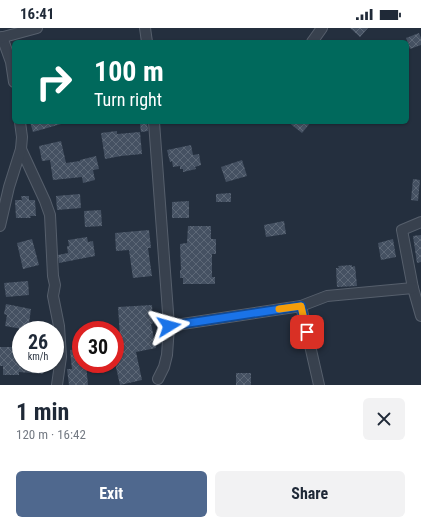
<!DOCTYPE html>
<meta charset="utf-8">
<style>
:root{--surface:#fff;--page:#f2f2f3;--text:#1f2937;--muted:#747a83;--accent:#4f688e}
body{margin:0;font-family:"Roboto Condensed",sans-serif;background:var(--page);color:var(--text);height:100vh;display:flex;flex-direction:column;font-size:15px;white-space:nowrap}
*{box-sizing:border-box;margin:0}
p{font-size:13px;color:var(--muted)}
.icon{flex:none;width:22px;height:22px;fill:none;stroke:currentColor;stroke-width:2;stroke-linecap:round;stroke-linejoin:round}
.map{position:relative;height:357px;overflow:hidden}
.drawer{display:flex;flex-direction:column;background:var(--surface);flex:1}
.drawer>*{flex:none}
.hud{position:absolute;left:12px;top:12px;width:397px;height:84px;border-radius:6px;box-shadow:0 1px 3px #0004;background:#00695c;color:#fff;overflow:hidden}
.speed{position:absolute;left:12px;top:293px;display:flex;gap:8px;font-size:20px;font-weight:700;text-align:center}
.speed>*{display:grid;place-content:center;width:52px;height:52px;border-radius:50%;background:var(--surface);box-shadow:0 1px 3px #0004;line-height:1}
.speed small{font-size:10px;font-weight:400}
.speed .limit{border:6px solid #d22;background:#fff;color:#111}
.pin{position:absolute;display:grid;place-items:center;width:34px;height:34px;color:#fff;margin:-17px;border-radius:8px;box-shadow:0 2px 6px #0006}
.me{position:absolute;width:44px;margin:-22px;rotate:82deg;stroke-linejoin:round;filter:drop-shadow(0 0 3px #0008)}
.turn{display:flex;align-items:center;gap:14px;height:84px;padding:0 16px;font-size:18px}
.turn .icon{width:52px;height:52px;stroke-width:2.5}
.turn b{display:block;font-size:28px;line-height:34px}
.round{display:grid;place-items:center;flex:none;width:42px;height:42px;border-radius:6px;background:var(--page)}
.summary{display:flex;align-items:center;justify-content:space-between;height:68px;padding:0 16px}
h1{font-size:24px;font-weight:700;line-height:30px}
.primary-button{display:flex;gap:8px;margin-top:auto;padding:8px 16px}
.primary-button a{flex:1;height:46px;border-radius:6px;background:var(--accent);color:#fff;font-size:16px;font-weight:700;line-height:46px;text-align:center}
.primary-button a+a{background:var(--page);color:var(--text)}
.status{display:flex;justify-content:space-between;align-items:center;height:28px;padding:0 20px;background:var(--surface);direction:ltr}
.status svg{height:11px;fill:currentColor}
.map>svg:first-child{display:block}
.building{fill:url(#building-cross-hatch)}
.lines{fill:none;stroke-linecap:round;stroke-linejoin:round}
.minor-casing{stroke:#565f6c;stroke-width:12}
.minor{stroke:#38414e;stroke-width:10}
.route-casing{stroke:#114b97;stroke-width:10}
.route{stroke:#1a73e8;stroke-width:7}
.slow{stroke:#f59e0b;stroke-width:7}
</style>
<div class="status"><b>16:41</b><svg viewBox="0 0 49 12"><path d="M0 12V9h3v3zM5 12V6h3v6zM10 12V3h3v9zM15 12V0h3v12zM26 1h20v11H26zM47 4h2v5h-2z"/></svg></div>
<div class="map">
<svg width="421" height="357" viewBox="0 0 421 357">
<defs>
<pattern id="building-cross-hatch" width="8" height="8" patternUnits="userSpaceOnUse"><rect width="8" height="8" fill="#455162"/><path d="M0 0l8 8M0 8l8-8" fill="none" stroke="#5d6877"/></pattern>
</defs>
<rect width="100%" height="100%" fill="#242f3e"/>
<!-- building -->
<g class="building">
<path d="M 350,0 L 368,0 L 360,9 Z"/>
<path d="M 419,5 L 421,10 L 421,17 L 410,21 L 406,10 Z"/>
<path d="M 30,94 L 61,94 L 61,96 L 33,104 Z"/>
<path d="M 147,94 L 148,103 L 141,104 L 140,95 Z"/>
<path d="M 288,94 L 311,94 L 302,105 Z"/>
<path d="M 117,103 L 117,106 L 140,104 L 142,126 L 121,128 L 105,131 L 101,105 Z"/>
<path d="M 61,113 L 66,135 L 80,133 L 80,132 L 96,128 L 99,141 L 93,142 L 95,152 L 83,155 L 82,149 L 53,152 L 50,132 L 42,133 L 39,118 Z"/>
<path d="M 191,117 L 193,127 L 199,126 L 201,137 L 195,139 L 196,141 L 183,144 L 183,141 L 180,141 L 180,138 L 173,139 L 172,133 L 170,134 L 167,122 Z"/>
<path d="M 242,132 L 247,148 L 226,154 L 221,139 Z"/>
<path d="M 413,151 L 420,152 L 418,173 L 411,172 Z"/>
<path d="M 231,165 L 231,174 L 216,174 L 216,166 Z"/>
<path d="M 80,166 L 81,180 L 57,182 L 56,168 Z"/>
<path d="M 21,168 L 29,168 L 29,172 L 35,172 L 36,188 L 30,188 L 31,190 L 16,190 L 15,172 L 22,172 Z"/>
<path d="M 189,173 L 189,190 L 172,190 L 172,174 Z"/>
<path d="M 101,182 L 102,198 L 85,199 L 84,183 Z"/>
<path d="M 284,193 L 286,206 L 266,209 L 264,197 Z"/>
<path d="M 188,198 L 211,198 L 211,211 L 216,211 L 216,226 L 212,226 L 212,249 L 215,249 L 215,256 L 183,256 L 183,250 L 180,250 L 180,242 L 181,242 L 180,216 L 187,215 Z"/>
<path d="M 149,202 L 151,220 L 148,220 L 152,248 L 133,250 L 129,222 L 116,223 L 115,205 Z"/>
<path d="M 421,207 L 421,234 L 417,235 L 413,208 Z"/>
<path d="M 87,209 L 88,214 L 93,213 L 95,228 L 59,235 L 58,227 L 68,225 L 67,218 L 69,218 L 68,212 Z"/>
<path d="M 32,211 L 39,237 L 23,241 L 17,215 Z"/>
<path d="M 393,211 L 396,229 L 381,232 L 378,215 Z"/>
<path d="M 352,237 L 352,239 L 355,238 L 357,258 L 337,259 L 336,240 L 339,240 L 338,238 Z"/>
<path d="M 28,253 L 29,267 L 6,269 L 4,255 Z"/>
<path d="M 6,276 L 31,281 L 28,302 L 5,298 L 7,287 L 4,286 Z"/>
<path d="M 152,277 L 153,295 L 151,296 L 156,320 L 136,324 L 142,352 L 120,357 L 115,335 L 116,334 L 115,309 L 120,309 L 118,279 Z"/>
<path d="M 0,319 L 19,319 L 19,336 L 44,336 L 43,346 L 19,344 L 19,347 L 3,347 L 3,338 L 0,338 Z"/>
<path d="M 81,321 L 81,336 L 86,336 L 88,357 L 69,357 L 67,341 L 72,341 L 70,322 Z"/>
<rect x="236" y="345" width="15" height="12"/>
</g>
<g class="lines">
<defs>
<g id="minor">
<path d="M 145,0 L 147,14"/>
<path d="M 2,9 L 11,34 L 14,54"/>
<path d="M 0,10 L 37,0"/>
<path d="M 312,14 L 322,0"/>
<path d="M 154,94 L 169,298 L 167,327 L 164,339 L 158,351"/>
<path d="M 21,121 L 45,173 L 50,187 L 53,248 L 55,257 L 53,268 L 59,298 L 61,329 L 57,357"/>
<path d="M 421,194 L 402,202 L 413,260 L 421,288"/>
<path d="M 0,198 L 9,159 L 21,121 L 22,109 L 20,94"/>
<path d="M 301,278 L 319,357"/>
<path d="M 169,298 L 301,278 L 327,268 L 413,260"/>
</g>
</defs>
<!-- minor casing -->
<use href="#minor" class="minor-casing"/>
<!-- minor -->
<use href="#minor" class="minor"/>
</g>
<g class="lines">
<defs>
<path id="route" d="M 169,298 L 301,278 L 307,304"/>
</defs>
<!-- route casing -->
<use href="#route" class="route-casing"/>
<!-- route -->
<use href="#route" class="route"/>
<!-- slow -->
<path class="slow" d="M 279,281 L 301,278 L 303,287"/>
</g>
</svg>
<div class="speed"><div>26<small>km/h</small></div><div class="limit">30</div></div>
<div class="pin" style="left:307px;top:304px;background:#d93025"><svg class="icon" aria-label="arrive" viewBox="0 0 24 24"><path d="M6 21V4h12l-3 4 3 4H6"/></svg></div>
<svg class="me" style="left:169px;top:298px" viewBox="-20 -20 40 40"><path d="M0-17L14 15 0 8-14 15z" fill="#1a73e8" stroke="#fff" stroke-width="4"/></svg>
<div class="hud">
<div class="turn"><svg class="icon" aria-label="right" viewBox="0 0 24 24"><path d="M7 20v-9h11M14 6l5 5-5 5"/></svg><div><b>100 m</b>Turn right</div></div>
</div>
</div>
<section class="drawer">
<div class="summary"><div><h1>1 min</h1><p>120 m · 16:42</p></div><a class="round"><svg class="icon" aria-label="close" viewBox="0 0 24 24"><path d="M6 6l12 12M18 6L6 18"/></svg></a></div>
<div class="primary-button"><a>Exit</a><a>Share</a></div>
</section>
